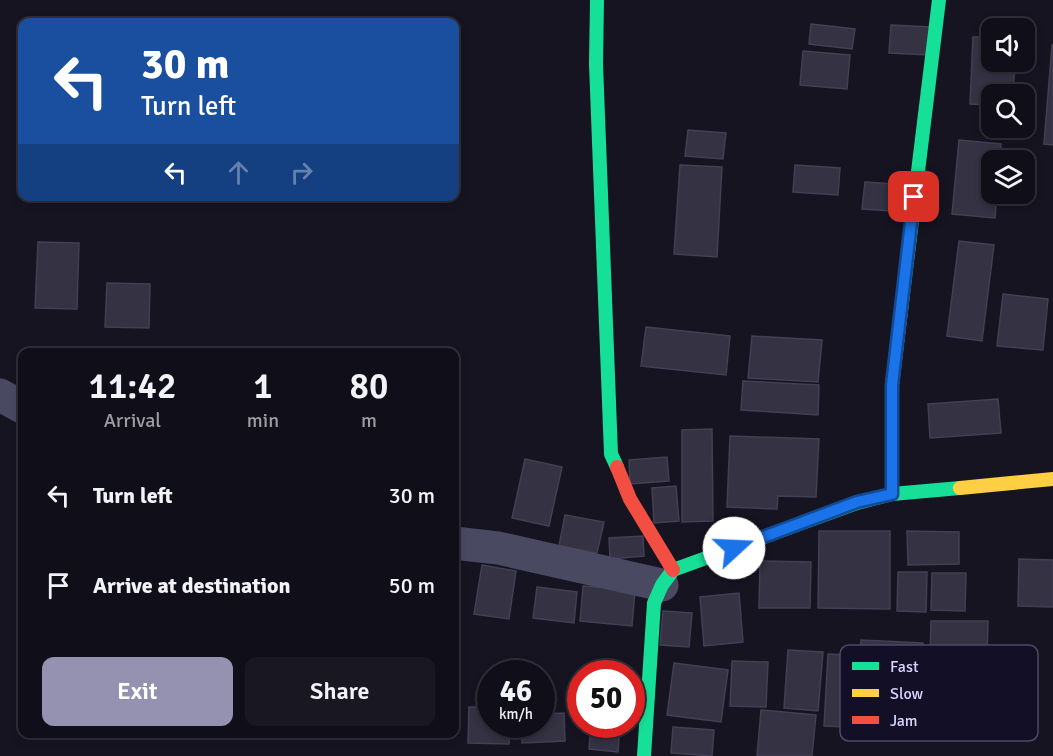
<!DOCTYPE html>
<style>
:root{--surface:#100f19;--page:#191822;--text:#f1f3f6;--muted:#9c9ca2;--line:#302f38;--accent:#9591b1}
body{margin:0;font-family:Signika,sans-serif;background:var(--page);color:var(--text);height:100vh;display:flex;flex-direction:column;font-size:22px;white-space:nowrap}
*{box-sizing:border-box;margin:0}
p{font-size:20px;color:var(--muted)}
.icon{flex:none;width:33px;height:33px;fill:none;stroke:currentColor;stroke-width:2;stroke-linecap:round;stroke-linejoin:round}
.map{position:relative;flex:1;overflow:hidden}
.panel{position:absolute;left:18px;top:348px;width:441px;height:390px;display:flex;flex-direction:column;background:var(--surface);border-radius:12px;box-shadow:0 3px 9px #0003,0 0 0 2px var(--line)}
.panel>*{flex:none}
.hud{position:absolute;left:18px;top:18px;width:441px;height:183px;border-radius:12px;box-shadow:0 3px 9px #0003,0 0 0 2px var(--line);background:#1a4fa0;color:#fff;overflow:hidden}
.buttons{position:absolute;left:981px;top:18px;display:grid;gap:12px}
.buttons a{display:grid;place-items:center;width:54px;height:54px;border-radius:12px;background:var(--surface);box-shadow:0 3px 9px #0003,0 0 0 2px var(--line);font-size:30px}
.speed{position:absolute;left:477px;top:660px;display:flex;gap:12px;font-size:30px;font-weight:700;text-align:center}
.speed>*{display:grid;place-content:center;width:78px;height:78px;border-radius:50%;background:var(--surface);box-shadow:0 3px 9px #0003,0 0 0 2px var(--line);line-height:1}
.speed small{font-size:15px;font-weight:400}
.speed .limit{border:9px solid #d22;background:#fff;color:#111}
.pin{position:absolute;display:grid;place-items:center;width:51px;height:51px;color:#fff;margin:-26px;border-radius:12px;box-shadow:0 3px 9px #0006}
.me{position:absolute;width:66px;margin:-33px;rotate:70deg;stroke-linejoin:round;filter:drop-shadow(0 0 4px #0008)}
.turn{display:flex;align-items:center;gap:21px;height:126px;padding:0 24px;font-size:27px}
.turn .icon{width:78px;height:78px;stroke-width:2.5}
.turn b{display:block;font-size:42px;line-height:51px}
.lanes{display:flex;align-items:center;height:57px;padding:0 24px;background:#0003;justify-content:center;gap:30px;direction:ltr}
.lanes .off{opacity:.35}
.eta{display:flex;justify-content:space-evenly;align-items:center;height:102px;text-align:center}
.eta b{font-size:36px;font-weight:600;line-height:42px}
.button{display:flex;gap:12px;margin-top:auto;padding:12px 24px}
.button a{flex:1;height:69px;border-radius:12px;background:var(--accent);color:#fff;font-size:24px;font-weight:600;line-height:69px;text-align:center}
.button a+a{background:var(--page);color:var(--text)}
ul{padding:0;list-style:none}
li{display:flex;align-items:center;gap:18px;height:90px;padding:0 24px}
li div{flex:1}
li b{display:block;font-size:22px}
li em{font-style:normal}
.map>svg:first-child{display:block}
.building{fill:#343243;stroke:#433f54;stroke-width:1.5}
.lines{fill:none;stroke-linecap:round;stroke-linejoin:round}
.street{stroke:#4a4962;stroke-width:33}
.fast{stroke:#16e098;stroke-width:14}
.slow{stroke:#ffcf43;stroke-width:14}
.jam{stroke:#f24e42;stroke-width:14}
.route-casing{stroke:#114b97;stroke-width:15}
.route{stroke:#1a73e8;stroke-width:10}
.key{fill:#130f26;stroke:#4e4a67;stroke-width:1.5}
.key-label{font-size:16px;fill:#d9d4ff}
</style>
<div class="map">
<svg width="1053" height="756" viewBox="0 0 1053 756">
<rect width="100%" height="100%" fill="#161421"/>
<!-- building -->
<g class="building">
<path d="M 811,24 L 855,29 L 852,49 L 809,44 Z"/>
<path d="M 891,25 L 931,27 L 929,55 L 889,53 Z"/>
<path d="M 973,37 L 992,37 L 992,62 L 1015,62 L 1013,94 L 992,94 L 992,105 L 970,104 Z"/>
<path d="M 1052,45 L 1053,45 L 1053,145 L 1044,144 Z"/>
<path d="M 803,51 L 850,55 L 847,89 L 800,85 Z"/>
<path d="M 688,130 L 726,133 L 723,159 L 685,156 Z"/>
<path d="M 959,140 L 1001,144 L 1000,160 L 992,160 L 992,194 L 997,194 L 995,218 L 952,214 Z"/>
<path d="M 680,165 L 722,167 L 717,257 L 674,254 Z"/>
<path d="M 795,165 L 840,168 L 838,195 L 793,192 Z"/>
<path d="M 865,182 L 909,185 L 906,212 L 862,209 Z"/>
<path d="M 959,241 L 994,245 L 982,341 L 947,336 Z"/>
<path d="M 38,242 L 79,243 L 77,309 L 35,308 Z"/>
<path d="M 107,283 L 150,284 L 149,328 L 105,327 Z"/>
<path d="M 1003,294 L 1048,299 L 1043,350 L 997,346 Z"/>
<path d="M 646,327 L 730,336 L 726,375 L 641,366 Z"/>
<path d="M 752,336 L 822,340 L 818,382 L 748,378 Z"/>
<path d="M 743,381 L 819,385 L 818,415 L 741,410 Z"/>
<path d="M 998,399 L 1001,433 L 930,438 L 928,404 Z"/>
<path d="M 712,429 L 713,521 L 682,522 L 682,430 Z"/>
<path d="M 730,436 L 819,439 L 816,497 L 778,496 L 777,509 L 727,507 Z"/>
<path d="M 667,457 L 669,481 L 630,484 L 629,460 Z"/>
<path d="M 525,459 L 562,467 L 549,526 L 512,518 Z"/>
<path d="M 676,486 L 679,521 L 654,523 L 652,488 Z"/>
<path d="M 565,515 L 604,522 L 597,553 L 559,546 Z"/>
<path d="M 819,531 L 890,531 L 890,609 L 818,608 Z"/>
<path d="M 907,531 L 959,532 L 959,564 L 908,565 Z"/>
<path d="M 643,536 L 644,556 L 610,559 L 609,538 Z"/>
<path d="M 1019,559 L 1053,560 L 1053,607 L 1018,606 Z"/>
<path d="M 760,561 L 811,562 L 810,608 L 759,608 Z"/>
<path d="M 482,565 L 516,571 L 509,619 L 474,614 Z"/>
<path d="M 898,572 L 927,572 L 926,612 L 897,611 Z"/>
<path d="M 932,573 L 966,573 L 965,611 L 931,610 Z"/>
<path d="M 583,586 L 635,590 L 632,626 L 580,621 Z"/>
<path d="M 537,587 L 577,592 L 574,623 L 533,618 Z"/>
<path d="M 739,593 L 743,642 L 704,646 L 700,597 Z"/>
<path d="M 663,611 L 692,613 L 689,647 L 660,645 Z"/>
<path d="M 931,621 L 988,621 L 987,657 L 930,656 Z"/>
<path d="M 861,640 L 923,643 L 918,735 L 856,732 Z"/>
<path d="M 788,650 L 823,652 L 818,711 L 784,708 Z"/>
<path d="M 828,654 L 850,655 L 846,727 L 824,726 Z"/>
<path d="M 732,661 L 768,662 L 766,707 L 730,706 Z"/>
<path d="M 674,663 L 728,670 L 721,722 L 667,715 Z"/>
<path d="M 601,667 L 628,671 L 627,674 L 600,674 Z"/>
<path d="M 469,707 L 490,707 L 490,724 L 510,724 L 509,744 L 468,743 Z"/>
<path d="M 761,710 L 816,715 L 812,756 L 757,756 Z"/>
<path d="M 564,713 L 565,741 L 522,743 L 521,724 L 542,724 L 542,714 Z"/>
<path d="M 591,724 L 620,724 L 618,752 L 589,749 Z"/>
<path d="M 673,727 L 714,730 L 712,756 L 671,753 Z"/>
</g>
<g class="lines">
<!-- street -->
<g class="street">
<path d="M 0,395 L 22,407"/>
<path d="M 454,543 L 498,548 L 662,585"/>
</g>
<!-- fast -->
<g class="fast">
<path d="M 597,0 L 596,64 L 611,454 L 617,467"/>
<path d="M 903,294 L 939,0"/>
<path d="M 644,756 L 654,603 L 662,585 L 673,570 L 857,503 L 892,494 L 960,488"/>
</g>
<!-- slow -->
<g class="slow">
<path d="M 960,488 L 1053,479"/>
<path d="M 892,494 L 892,385 L 903,294"/>
</g>
<!-- jam -->
<path class="jam" d="M 617,467 L 630,499 L 673,570"/>
</g>
<g class="lines">
<defs>
<path id="route" d="M 734,548 L 857,502 L 892,494 L 892,385 L 914,197"/>
</defs>
<!-- route casing -->
<use href="#route" class="route-casing"/>
<!-- route -->
<use href="#route" class="route"/>
</g>
<!-- legend -->
<rect x="840" y="645" width="198" height="96" rx="9" class="key"/>
<rect x="852" y="662" width="27" height="8" fill="#16e098"/>
<rect x="852" y="689" width="27" height="8" fill="#ffcf43"/>
<rect x="852" y="716" width="27" height="8" fill="#f24e42"/>
<g class="key-label">
<text x="890" y="672">Fast</text>
<text x="890" y="699">Slow</text>
<text x="890" y="726">Jam</text>
</g>
</svg>
<div class="buttons">
<a><svg class="icon" aria-label="sound" viewBox="0 0 24 24"><path d="M4 9h4l5-4v14l-5-4H4zM17 9q2 3 0 6"/></svg></a>
<a><svg class="icon" aria-label="search" viewBox="0 0 24 24"><circle cx="10" cy="10" r="6"/><path d="M15 15l6 6"/></svg></a>
<a><svg class="icon" aria-label="layers" viewBox="0 0 24 24"><path d="M12 4l9 5-9 5-9-5zM3 14l9 5 9-5"/></svg></a>
</div>
<div class="speed"><div>46<small>km/h</small></div><div class="limit">50</div></div>
<div class="pin" style="left:914px;top:197px;background:#d93025"><svg class="icon" aria-label="arrive" viewBox="0 0 24 24"><path d="M6 21V4h12l-3 4 3 4H6"/></svg></div>
<svg class="me" style="left:734px;top:548px" viewBox="-20 -20 40 40"><circle r="19" fill="#fff"/><path d="M0-13L10 11 0 6-10 11z" fill="#1a73e8"/></svg>
<div class="hud">
<div class="turn"><svg class="icon" aria-label="left" viewBox="0 0 24 24"><path d="M17 20v-9H6M10 6l-5 5 5 5"/></svg><div><b>30 m</b>Turn left</div></div>
<div class="lanes"><svg class="icon" aria-label="left" viewBox="0 0 24 24"><path d="M17 20v-9H6M10 6l-5 5 5 5"/></svg><svg class="icon off" aria-label="ahead" viewBox="0 0 24 24"><path d="M12 20V5M6 11l6-6 6 6"/></svg><svg class="icon off" aria-label="right" viewBox="0 0 24 24"><path d="M7 20v-9h11M14 6l5 5-5 5"/></svg></div>
</div>
<section class="panel">
<div class="eta">
<div><b>11:42</b><p>Arrival</p></div>
<div><b>1</b><p>min</p></div>
<div><b>80</b><p>m</p></div>
</div>
<ul>
<li><svg class="icon" aria-label="left" viewBox="0 0 24 24"><path d="M17 20v-9H6M10 6l-5 5 5 5"/></svg><div><b>Turn left</b></div><em>30 m</em></li>
<li><svg class="icon" aria-label="arrive" viewBox="0 0 24 24"><path d="M6 21V4h12l-3 4 3 4H6"/></svg><div><b>Arrive at destination</b></div><em>50 m</em></li>
</ul>
<div class="button"><a>Exit</a><a>Share</a></div>
</section>
</div>
